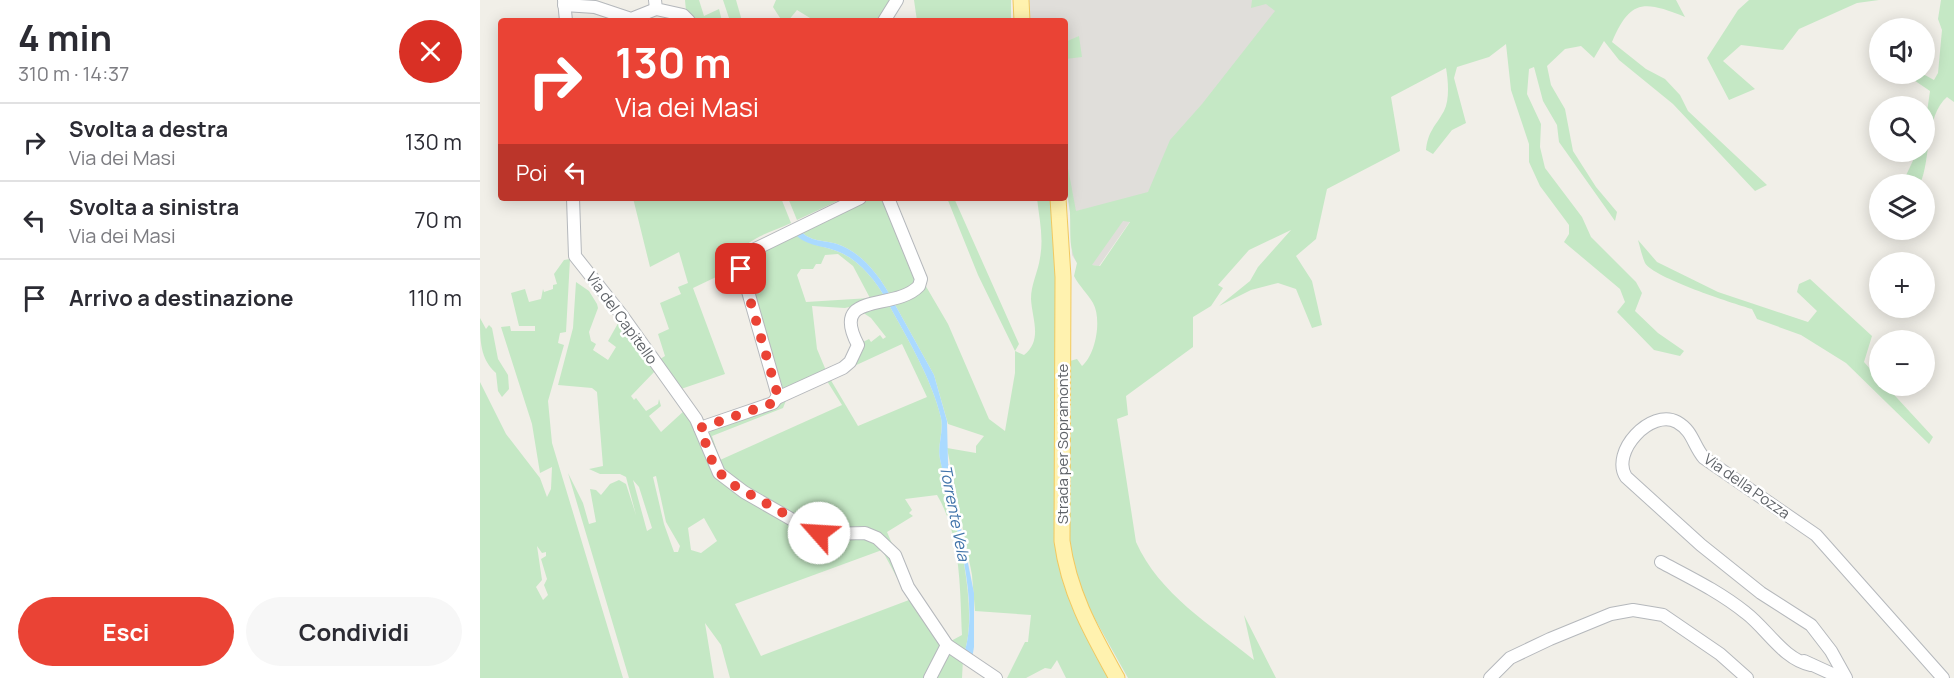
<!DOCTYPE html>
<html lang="it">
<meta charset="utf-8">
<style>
:root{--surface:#fff;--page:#f7f7f7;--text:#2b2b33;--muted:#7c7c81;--line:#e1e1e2;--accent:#ea4335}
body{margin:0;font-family:Manrope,sans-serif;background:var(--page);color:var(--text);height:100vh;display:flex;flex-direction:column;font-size:22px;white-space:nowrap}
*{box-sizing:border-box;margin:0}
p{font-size:20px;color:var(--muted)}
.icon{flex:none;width:33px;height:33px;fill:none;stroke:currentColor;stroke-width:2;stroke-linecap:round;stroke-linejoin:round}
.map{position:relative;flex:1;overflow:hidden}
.drawer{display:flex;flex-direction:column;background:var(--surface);width:480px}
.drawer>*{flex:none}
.banner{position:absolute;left:18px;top:18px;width:570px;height:183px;border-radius:6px;box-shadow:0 3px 15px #0003;background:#ea4335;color:#fff;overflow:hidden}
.fabs{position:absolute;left:1389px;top:18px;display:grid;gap:12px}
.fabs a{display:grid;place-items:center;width:66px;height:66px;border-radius:50%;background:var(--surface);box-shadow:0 3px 15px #0003;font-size:30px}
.pin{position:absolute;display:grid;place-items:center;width:51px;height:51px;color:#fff;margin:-26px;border-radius:12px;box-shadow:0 3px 9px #0006}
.me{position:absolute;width:66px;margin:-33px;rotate:296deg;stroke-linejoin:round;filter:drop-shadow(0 0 4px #0008)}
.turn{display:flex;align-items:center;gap:21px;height:126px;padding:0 18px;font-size:27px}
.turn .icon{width:78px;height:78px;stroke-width:2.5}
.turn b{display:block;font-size:42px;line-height:51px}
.then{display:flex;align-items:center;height:57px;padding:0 18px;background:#0003;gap:12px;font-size:22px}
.round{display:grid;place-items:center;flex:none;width:63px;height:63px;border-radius:32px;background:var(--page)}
.summary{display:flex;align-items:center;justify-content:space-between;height:102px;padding:0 18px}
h1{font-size:36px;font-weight:700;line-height:45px}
.primary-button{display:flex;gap:12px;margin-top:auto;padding:12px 18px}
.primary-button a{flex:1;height:69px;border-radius:36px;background:var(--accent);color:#fff;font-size:24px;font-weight:700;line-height:69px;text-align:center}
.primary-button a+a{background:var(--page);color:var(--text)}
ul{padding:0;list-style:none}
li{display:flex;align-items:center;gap:18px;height:78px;padding:0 18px;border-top:2px solid var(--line)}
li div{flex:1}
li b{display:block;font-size:22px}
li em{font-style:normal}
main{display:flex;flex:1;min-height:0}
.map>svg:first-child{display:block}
.industrial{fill:#e0deda}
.green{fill:#c5e8c5;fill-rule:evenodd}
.water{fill:#aadaff}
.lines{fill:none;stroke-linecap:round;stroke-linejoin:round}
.minor-casing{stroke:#b5b8bc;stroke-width:14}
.major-casing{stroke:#f2c960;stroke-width:17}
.minor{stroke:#fff;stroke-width:12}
.major{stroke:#fff2af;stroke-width:15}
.route{stroke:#ea4335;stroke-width:10;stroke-dasharray:0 18}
.labels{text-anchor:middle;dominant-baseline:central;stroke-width:5;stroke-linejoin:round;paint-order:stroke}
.street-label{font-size:15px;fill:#5f6368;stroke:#fff}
.water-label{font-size:16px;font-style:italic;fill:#4174aa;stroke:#fff}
</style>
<main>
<section class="drawer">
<div class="summary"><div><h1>4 min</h1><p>310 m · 14:37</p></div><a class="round" style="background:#d93025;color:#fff"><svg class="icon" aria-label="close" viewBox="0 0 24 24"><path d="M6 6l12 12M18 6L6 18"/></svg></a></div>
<ul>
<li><svg class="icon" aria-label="right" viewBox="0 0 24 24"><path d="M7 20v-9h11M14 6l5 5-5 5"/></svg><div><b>Svolta a destra</b><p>Via dei Masi</p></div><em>130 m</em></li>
<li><svg class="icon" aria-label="left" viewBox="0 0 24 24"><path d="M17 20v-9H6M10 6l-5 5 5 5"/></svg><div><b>Svolta a sinistra</b><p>Via dei Masi</p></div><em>70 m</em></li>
<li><svg class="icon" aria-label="arrive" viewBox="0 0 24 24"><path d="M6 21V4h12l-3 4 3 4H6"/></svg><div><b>Arrivo a destinazione</b></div><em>110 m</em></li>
</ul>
<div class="primary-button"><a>Esci</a><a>Condividi</a></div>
</section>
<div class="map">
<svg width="1474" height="678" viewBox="0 0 1474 678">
<rect width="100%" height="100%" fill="#f1efe8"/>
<!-- industrial -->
<path class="industrial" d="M 549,0 L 804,0 L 619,266 L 597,263 L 592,255 L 590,211 L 585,186 L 585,21 L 549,21 Z"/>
<!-- green -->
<g class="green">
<path d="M 205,0 L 219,0 L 224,16 L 239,9 L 242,21 L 226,21 L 225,18 L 214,21 L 206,11 Z"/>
<path d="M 243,0 L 256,0 L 262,21 L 250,21 Z"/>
<path d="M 296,0 L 411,0 L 397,21 L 335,21 L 317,10 L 308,21 L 302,21 L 293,7 Z"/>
<path d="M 434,0 L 531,0 L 531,21 L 437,21 Z"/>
<path d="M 772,0 L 1196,0 L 1205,17 C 1163,0 1150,0 1132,42 L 1166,69 L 1185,79 L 1200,95 L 1208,111 L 1287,185 L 1275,191 L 1193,104 L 1139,60 L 1124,41 L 1114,58 L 1101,46 L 1085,49 L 1067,66 L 1071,85 L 1085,109 L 1093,151 L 1116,187 L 1137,212 L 1135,221 L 1079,142 L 1077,125 L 1063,101 L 1054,67 L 1049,69 L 1047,94 L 1061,124 L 1060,147 L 1065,168 L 1102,217 L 1111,237 L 1156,282 L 1162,293 L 1155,311 L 1178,333 L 1204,351 L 1200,356 L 1174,350 L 1137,312 L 1145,302 L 1140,289 L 1084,242 L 1089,234 L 1089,225 L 1060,186 L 1049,162 L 1049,144 L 1031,90 L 1026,44 L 1009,57 L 977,67 L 974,78 L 986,123 L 972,130 L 953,154 L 946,150 C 948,131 955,127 964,111 C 970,99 968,80 966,68 L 911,97 L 920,151 L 847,189 L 836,239 L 816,256 L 832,281 L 842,325 L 832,328 L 816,289 L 798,283 L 771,290 L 739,306 L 770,281 L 778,267 L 811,230 L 769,250 L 738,285 L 743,288 L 731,306 L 713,317 L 713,347 L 646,396 L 648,415 L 637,419 L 656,542 C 679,594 731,625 774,660 L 764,615 L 796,678 L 648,678 L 602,596 L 587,540 L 590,361 L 597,359 L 602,366 C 616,354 622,319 613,303 C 608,294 599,286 594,276 L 597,263 C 588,248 591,230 590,213 C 588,192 585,173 585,152 L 596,211 L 668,192 L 690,140 L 722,104 L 795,11 L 786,4 L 771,8 ZM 643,221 L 650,222 L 620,266 L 612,265 Z"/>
<path d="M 1269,0 L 1399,0 L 1377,3 L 1319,29 L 1303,50 L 1261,45 L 1243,61 L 1275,89 L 1249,100 L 1227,58 L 1258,10 Z"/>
<path d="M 1461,0 L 1474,0 L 1474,102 L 1467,97 C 1445,116 1451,160 1440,184 L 1422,184 L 1437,152 L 1444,152 L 1445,126 L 1450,91 L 1425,74 L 1443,74 L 1454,80 L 1458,73 L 1462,30 L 1458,19 Z"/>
<path d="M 599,36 L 602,57 L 585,59 L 585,42 Z"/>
<path d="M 153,198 L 301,198 L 311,223 C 290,233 254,241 255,268 L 213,288 L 245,374 L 198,390 L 177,361 L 185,356 L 178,334 L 189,329 L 180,303 L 201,294 L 198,287 L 208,283 L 199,252 L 170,267 Z"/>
<path d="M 308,198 L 364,198 L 317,220 Z"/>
<path d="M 391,198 L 406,198 L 438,283 L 411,297 C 399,275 381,252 357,244 C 344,240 330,242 321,231 Z"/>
<path d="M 467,198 L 474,198 L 539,344 L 535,351 L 544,355 C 563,340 552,319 551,299 C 551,284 558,272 560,258 C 564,237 559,218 557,198 L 573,198 L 577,222 L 578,525 L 631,678 L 586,678 L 577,660 L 571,669 L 565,668 L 546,678 L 527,678 L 545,642 L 548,642 L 551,615 L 495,611 L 492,575 L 467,448 L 496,453 L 496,446 L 504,436 L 468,424 L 454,375 L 413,301 L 444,283 L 468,324 L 509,419 L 525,431 L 535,373 L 535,351 L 498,275 Z"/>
<path d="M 315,234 C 329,246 343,245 359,252 C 379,260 396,281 406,299 L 365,308 L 332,306 L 337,349 L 347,373 L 304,392 L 267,268 L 269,257 ZM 358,254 L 373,266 L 390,298 L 326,302 L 317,275 L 321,269 L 333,269 L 336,264 L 341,264 L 345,255 Z"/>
<path d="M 1158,240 L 1177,262 L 1238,292 L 1328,322 L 1337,311 L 1317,292 L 1319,284 L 1330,279 L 1392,336 L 1384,362 L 1399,379 L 1400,386 L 1406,386 L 1453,437 L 1449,444 L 1366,363 L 1321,335 L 1277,319 L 1272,309 C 1252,303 1174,278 1165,263 C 1162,256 1160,247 1158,240 Z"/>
<path d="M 90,259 L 86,332 L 80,333 L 78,343 L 84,345 L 68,401 L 72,443 L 143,678 L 0,678 L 0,382 L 26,434 L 60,478 L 67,497 L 71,489 L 72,467 L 60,473 L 52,424 L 21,327 L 30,326 L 31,331 L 55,331 L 55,326 L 39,326 L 31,293 L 45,289 L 49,302 L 61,299 L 63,289 L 64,292 L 73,289 L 73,285 L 77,284 L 74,274 L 84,260 ZM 57,546 L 62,553 L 66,552 L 66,556 L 61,559 L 67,579 L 64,585 L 68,595 L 63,600 L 56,587 L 62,580 Z"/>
<path d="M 96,282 L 109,291 L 117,304 L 118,308 L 109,332 L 111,341 L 116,344 L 113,350 L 128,360 L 136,347 L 128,341 L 141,318 L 176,370 L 151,396 L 154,400 L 156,398 L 166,411 L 178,404 L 179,399 L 181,406 L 169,416 L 181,432 L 205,410 L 215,425 L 231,467 L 324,531 L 384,537 L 405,548 L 463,644 L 447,678 L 250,678 L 241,645 L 225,623 L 234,678 L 149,678 L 88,473 L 103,503 L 109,524 L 116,522 L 110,489 L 116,490 L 121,495 L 130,484 L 139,480 L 146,484 L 156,515 L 146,477 L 140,474 L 120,474 L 109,469 L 123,466 L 117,392 L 112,388 L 78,385 L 93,328 ZM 176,476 L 186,522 L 200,546 L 198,552 L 194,552 L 184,524 L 173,477 ZM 153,480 L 159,487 L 172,528 L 167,531 ZM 224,518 L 237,541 L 221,553 L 211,550 L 208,528 ZM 402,550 L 429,600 L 281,656 L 255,604 Z"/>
<path d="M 408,303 C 428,340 451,377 461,418 C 464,432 457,445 460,459 C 471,506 501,603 484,654 L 469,642 L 482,635 C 480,589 481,535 457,495 L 425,499 L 432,510 L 429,513 L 433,516 L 407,532 L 413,546 C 385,523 365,536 334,530 L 243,474 L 237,467 L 227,437 L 232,428 L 294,407 L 303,398 L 349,377 L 378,426 L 447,397 L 422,344 L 359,373 L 373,362 L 381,343 L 389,339 L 391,342 L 400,335 L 403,339 L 406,337 L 391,318 L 379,310 ZM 347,381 L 362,405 L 240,460 L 232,436 L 303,408 L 307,398 Z"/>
<path d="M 0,318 L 6,329 L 9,325 L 12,328 L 18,359 L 28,375 L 29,389 L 22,397 L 18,391 L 16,373 C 0,359 0,340 0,318 Z"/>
<path d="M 469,651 L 483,659 L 482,678 L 453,678 Z"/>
</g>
<!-- water -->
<g class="water">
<path d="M 321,231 C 330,242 344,240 357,244 C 381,252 399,275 411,297 L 406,299 C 396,281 379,260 359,252 C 343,245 327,247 315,234 Z"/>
<path d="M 413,301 L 454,375 L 467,421 L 468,463 L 494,593 L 494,647 L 492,659 L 484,654 C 502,598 470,510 460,459 C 457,445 464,432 461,418 C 451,377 428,340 408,303 Z"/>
</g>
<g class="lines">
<defs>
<g id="minor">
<path d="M 84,0 L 86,21"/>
<path d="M 175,0 L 176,9 L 203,15 L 209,21"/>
<path d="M 84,5 L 115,7 L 151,19 L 176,9"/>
<path d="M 404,21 L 417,0"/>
<path d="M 93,198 L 95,256 L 141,314 L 216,419 L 239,473 L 264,492 L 332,531 L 347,534 L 385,533 L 397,538 L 415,555 L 428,587 L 467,645 L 450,678"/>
<path d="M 297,398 L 363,368 L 370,362 L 378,345 C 349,290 414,312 439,286 L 441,279 L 408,198"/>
<path d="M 220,428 L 293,403 L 298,396 L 261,267 L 265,254 L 380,198"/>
<path d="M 1181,562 C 1211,578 1240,592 1266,613 C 1287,629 1304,660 1331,665"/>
<path d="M 467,645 L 516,678"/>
<path d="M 1324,661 L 1361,678"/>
<path d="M 1010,678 L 1030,658 L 1070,639 L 1131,614 L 1153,610 L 1183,615 L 1240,654 L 1267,678"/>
<path d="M 1366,678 L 1351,651 L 1331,625 L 1281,593 L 1221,545 L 1146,477 C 1130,452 1171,408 1197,422 C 1213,431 1213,445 1224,458 L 1336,535 L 1463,678"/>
</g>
<g id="major">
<path d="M 541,0 L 542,21"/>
<path d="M 578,198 L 583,277 L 582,541 C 589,593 612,633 637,678"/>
</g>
</defs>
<!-- minor casing -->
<use href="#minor" class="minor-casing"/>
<!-- major casing -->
<use href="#major" class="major-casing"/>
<!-- minor -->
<use href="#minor" class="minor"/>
<!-- major -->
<use href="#major" class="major"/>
</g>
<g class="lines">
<!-- route -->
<path class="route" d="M 261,269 L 298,396 L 293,403 L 220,428 L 234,466 L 248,482 L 339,533"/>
</g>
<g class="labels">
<!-- street labels -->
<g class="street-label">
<text transform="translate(142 318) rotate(54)">Via del Capitello</text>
<text transform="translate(582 444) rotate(-90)">Strada per Sopramonte</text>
<text transform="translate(1267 486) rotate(35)">Via della Pozza</text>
</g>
<!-- water labels -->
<g class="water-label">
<text transform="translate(475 513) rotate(79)">Torrente Vela</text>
</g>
</g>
</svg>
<div class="fabs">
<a><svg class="icon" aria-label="sound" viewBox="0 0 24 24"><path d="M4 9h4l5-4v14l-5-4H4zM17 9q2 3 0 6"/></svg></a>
<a><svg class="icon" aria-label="search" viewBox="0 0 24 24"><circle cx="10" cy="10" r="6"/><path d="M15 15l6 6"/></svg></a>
<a><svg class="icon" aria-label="layers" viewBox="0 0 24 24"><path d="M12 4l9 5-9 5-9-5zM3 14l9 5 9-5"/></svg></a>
<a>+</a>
<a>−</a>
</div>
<div class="pin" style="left:261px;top:269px;background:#d93025"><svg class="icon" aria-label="arrive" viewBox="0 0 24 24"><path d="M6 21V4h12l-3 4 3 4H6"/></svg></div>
<svg class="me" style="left:339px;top:533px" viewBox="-20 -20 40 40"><circle r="19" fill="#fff"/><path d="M0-13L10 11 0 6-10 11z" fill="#ea4335"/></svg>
<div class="banner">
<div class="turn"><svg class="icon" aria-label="right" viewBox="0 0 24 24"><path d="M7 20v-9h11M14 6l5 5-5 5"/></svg><div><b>130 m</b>Via dei Masi</div></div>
<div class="then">Poi<svg class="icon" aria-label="left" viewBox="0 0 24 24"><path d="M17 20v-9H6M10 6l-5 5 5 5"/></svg></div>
</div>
</div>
</main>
